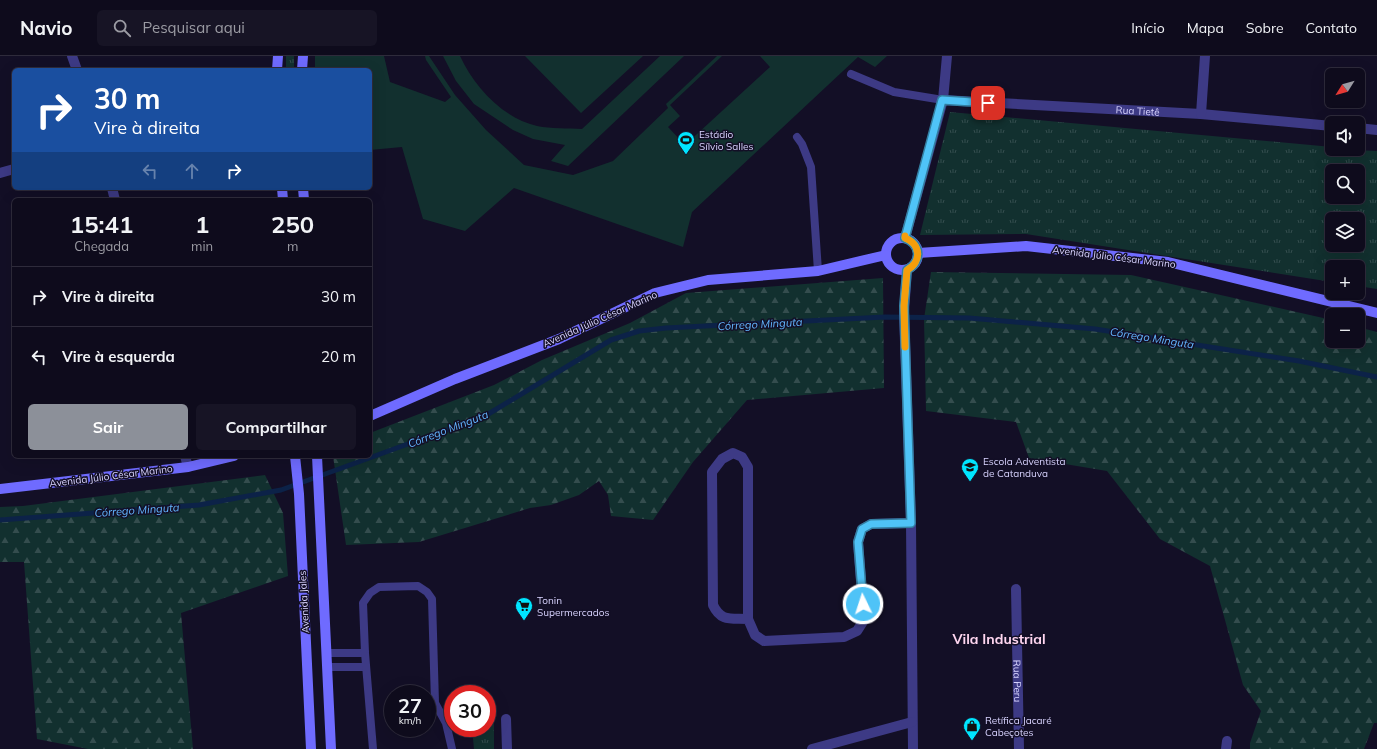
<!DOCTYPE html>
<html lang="pt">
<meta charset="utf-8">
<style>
:root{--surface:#0e0b1c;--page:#171425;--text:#f1f3f6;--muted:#9b9ba3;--line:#2e2b3b;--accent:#8c9099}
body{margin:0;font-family:Mulish,sans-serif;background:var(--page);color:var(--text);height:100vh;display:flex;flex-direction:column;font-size:15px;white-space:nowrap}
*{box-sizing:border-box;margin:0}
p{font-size:13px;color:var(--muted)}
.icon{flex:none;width:22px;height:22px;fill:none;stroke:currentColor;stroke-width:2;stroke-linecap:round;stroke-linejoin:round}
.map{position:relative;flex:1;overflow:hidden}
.side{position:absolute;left:12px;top:142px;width:360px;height:260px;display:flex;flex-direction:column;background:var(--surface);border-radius:6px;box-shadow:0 4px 16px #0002,0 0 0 1px var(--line)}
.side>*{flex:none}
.banner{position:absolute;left:12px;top:12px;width:360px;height:122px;border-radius:6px;box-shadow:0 4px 16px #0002,0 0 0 1px var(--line);background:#1a4fa0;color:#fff;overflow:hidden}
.needle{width:26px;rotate:233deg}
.fabs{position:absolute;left:1325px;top:12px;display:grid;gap:8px}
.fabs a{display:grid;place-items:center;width:40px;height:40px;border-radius:6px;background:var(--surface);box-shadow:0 4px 16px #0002,0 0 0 1px var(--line);font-size:20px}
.speed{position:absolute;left:384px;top:629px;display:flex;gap:8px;font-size:20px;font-weight:700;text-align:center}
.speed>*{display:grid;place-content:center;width:52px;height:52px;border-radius:50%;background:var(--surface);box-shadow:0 4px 16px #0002,0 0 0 1px var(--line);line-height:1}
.speed small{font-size:10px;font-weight:400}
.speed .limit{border:6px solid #d22;background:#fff;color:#111}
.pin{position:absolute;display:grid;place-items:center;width:34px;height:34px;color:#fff;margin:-17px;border-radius:8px;box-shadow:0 2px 6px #0006}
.me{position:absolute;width:44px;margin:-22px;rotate:356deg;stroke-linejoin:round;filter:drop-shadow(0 0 3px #0008)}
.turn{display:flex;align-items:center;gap:14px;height:84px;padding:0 16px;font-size:18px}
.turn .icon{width:52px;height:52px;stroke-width:2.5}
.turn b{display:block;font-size:28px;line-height:34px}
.lanes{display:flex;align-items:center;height:38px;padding:0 16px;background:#0003;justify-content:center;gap:20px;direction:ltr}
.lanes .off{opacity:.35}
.eta{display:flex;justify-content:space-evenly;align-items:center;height:68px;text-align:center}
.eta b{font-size:24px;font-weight:700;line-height:28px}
.primary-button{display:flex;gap:8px;margin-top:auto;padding:8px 16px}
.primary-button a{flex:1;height:46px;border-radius:6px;background:var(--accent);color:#fff;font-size:16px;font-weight:700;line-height:46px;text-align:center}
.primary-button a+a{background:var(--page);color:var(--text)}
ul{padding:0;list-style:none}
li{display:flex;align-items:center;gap:12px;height:60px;padding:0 16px;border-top:1px solid var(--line)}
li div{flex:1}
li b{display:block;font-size:15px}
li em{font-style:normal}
header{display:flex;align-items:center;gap:24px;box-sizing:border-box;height:56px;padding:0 20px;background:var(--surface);border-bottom:1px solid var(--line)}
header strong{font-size:19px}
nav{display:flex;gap:22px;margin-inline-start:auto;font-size:14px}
.search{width:280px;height:36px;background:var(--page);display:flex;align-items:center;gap:10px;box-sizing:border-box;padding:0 14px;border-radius:6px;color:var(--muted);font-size:15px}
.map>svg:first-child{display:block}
.grass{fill:url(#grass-tufts);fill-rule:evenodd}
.forest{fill:url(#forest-firs)}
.garden{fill:#12302f}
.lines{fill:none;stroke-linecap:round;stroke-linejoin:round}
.stream{stroke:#0c2248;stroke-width:5}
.lane{stroke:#3d3a85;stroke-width:8}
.street{stroke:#3d3a85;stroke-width:10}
.secondary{stroke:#6f6bff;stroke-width:10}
.route-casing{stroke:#337fa1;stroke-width:10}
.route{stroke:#4fc3f7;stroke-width:7}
.slow{stroke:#f59e0b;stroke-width:7}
.labels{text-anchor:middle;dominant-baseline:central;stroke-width:3;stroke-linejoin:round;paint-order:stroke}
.street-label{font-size:10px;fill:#d9d4ff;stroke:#130f26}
.poi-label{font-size:10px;fill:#d9d4ff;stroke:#130f26;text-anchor:start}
.water-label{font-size:11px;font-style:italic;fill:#62b6ff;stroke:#130f26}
.district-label{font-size:14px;font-weight:bold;fill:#ffd6f0;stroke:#130f26}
</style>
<header>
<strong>Navio</strong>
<div class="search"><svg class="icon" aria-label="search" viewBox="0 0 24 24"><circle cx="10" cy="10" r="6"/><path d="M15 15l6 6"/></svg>Pesquisar aqui</div>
<nav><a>Início</a><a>Mapa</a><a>Sobre</a><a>Contato</a></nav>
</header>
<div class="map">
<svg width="1377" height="693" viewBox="0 0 1377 693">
<defs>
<pattern id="grass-tufts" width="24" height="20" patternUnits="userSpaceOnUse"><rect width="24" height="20" fill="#12302f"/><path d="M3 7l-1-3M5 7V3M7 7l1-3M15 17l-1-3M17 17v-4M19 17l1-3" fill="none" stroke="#344d4e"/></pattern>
<pattern id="forest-firs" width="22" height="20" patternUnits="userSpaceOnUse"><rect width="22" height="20" fill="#12302f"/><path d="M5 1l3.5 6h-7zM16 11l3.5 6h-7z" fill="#344d4e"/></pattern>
</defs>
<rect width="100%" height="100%" fill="#130f26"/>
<!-- grass -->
<g class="grass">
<rect x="286" y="0" width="8" height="14"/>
<path d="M 950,56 L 1332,91 L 1332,93 L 1377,95 L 1377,233 L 1358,230 L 1358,211 L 1332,211 L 1332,226 L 1026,178 L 920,179 ZM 1332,115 L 1358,115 L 1358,141 L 1332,141 ZM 1332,163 L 1358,163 L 1358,189 L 1332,189 Z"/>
<path d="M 487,661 L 494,662 L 494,693 L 474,693 L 472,672 L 487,672 Z"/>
</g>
<!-- forest -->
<g class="forest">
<path d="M 931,216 L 1131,219 L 1332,264 L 1332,285 L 1358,285 L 1358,271 L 1377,276 L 1377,667 L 1374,667 L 1364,693 L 1250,693 L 1250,687 L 1261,655 L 1243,629 L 1210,510 L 1160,483 L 1107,415 L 1029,402 L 1016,366 L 926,355 L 924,263 Z"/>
<path d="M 883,222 L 884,332 L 747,344 L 693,406 L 653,464 L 611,460 L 608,439 L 599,425 L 579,439 L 551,449 L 530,452 L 419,486 L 346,489 L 333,400 L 370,400 L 370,377 L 494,329 L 542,304 L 630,267 L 686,237 Z"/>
<path d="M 265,419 L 283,457 L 288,520 L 181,557 L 193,693 L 88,693 L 37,683 L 24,506 L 0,506 L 0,451 L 23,450 Z"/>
</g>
<!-- garden -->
<g class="garden">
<path d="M 315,0 L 384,0 L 390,26 L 445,46 L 451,41 L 426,4 L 425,0 L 429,0 L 455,39 L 486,74 L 524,109 L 573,119 L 613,105 L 668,52 L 666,48 L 717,0 L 722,0 L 670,49 L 680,60 L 668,71 L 685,89 L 770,11 L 760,0 L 887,0 L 875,11 L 858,1 L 692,156 L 683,191 L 514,132 L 465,175 L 423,163 L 402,91 L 370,94 L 370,14 L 315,14 Z"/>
<path d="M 443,0 L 460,0 C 474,30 502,62 537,70 C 551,73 568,72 582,73 L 660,0 L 684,0 L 568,110 L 551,105 L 565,89 L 533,83 L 513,74 L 474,48 L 456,25 Z"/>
<path d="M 525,0 L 643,0 L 581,57 Z"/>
</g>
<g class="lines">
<!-- stream -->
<path class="stream" d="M 0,464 L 199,449 L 281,434 L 485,360 L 611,284 L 639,275 L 666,272 L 885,261 L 969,262 L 1095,273 L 1299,305 L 1377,321"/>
<!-- lane -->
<g class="lane">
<path d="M 851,18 L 894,36 L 943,44"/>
<path d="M 797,81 L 802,88 L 811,111 L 818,215"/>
<path d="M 326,597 L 365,597"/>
<path d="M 327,611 L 366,611"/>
<path d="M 373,693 L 365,597 L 363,547 L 370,537 L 379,531 L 418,530 L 427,536 L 432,543 L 435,647 L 446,667 L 452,693"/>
</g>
<!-- street -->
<g class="street">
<path d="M 72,0 L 77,14"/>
<path id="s1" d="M 943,44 L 1201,58 L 1332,70"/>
<path d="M 1201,58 L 1205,0"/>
<path d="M 1358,72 L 1377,74"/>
<path d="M 0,117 L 14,113"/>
<path d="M 112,132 L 115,144"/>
<path d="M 905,182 L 943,44 L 947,0"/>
<path d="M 907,214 L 904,256 L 911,467 L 913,693"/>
<path d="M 185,400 L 188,411"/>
<path id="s2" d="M 1016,533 L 1019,693"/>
<path d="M 748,563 C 731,562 721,566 713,549 L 712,416 L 722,403 L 733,397 L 742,401 L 748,411 L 748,563 L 755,579 L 764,585 L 844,581 L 857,575 L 864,564 L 858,486 L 862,473 L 871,468 L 911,467"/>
<path d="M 506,663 L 507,693"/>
<path d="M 812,693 L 912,666"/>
<path d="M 1226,693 L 1227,685"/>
</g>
<!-- secondary -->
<g class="secondary">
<path d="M 277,14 L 278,0"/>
<path d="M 302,14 L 303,0"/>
<path d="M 282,132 L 283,144"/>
<path d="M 303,132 L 304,144"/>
<circle cx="902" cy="198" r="16"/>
<path d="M 918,197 L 1026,190 L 1168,206 L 1377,257"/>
<path d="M 370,360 L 455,323 L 559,283 L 655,237 L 708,224 L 818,215 L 886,199"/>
<path d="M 295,400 L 299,438 L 311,693"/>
<path d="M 317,400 L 331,693"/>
<path d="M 0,433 L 188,411 L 234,400"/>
</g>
</g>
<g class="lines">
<defs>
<path id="route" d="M 863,548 L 858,486 L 862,473 L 871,468 L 911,467 L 904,250 L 907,214 C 922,206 921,188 905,182 L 942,44 L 988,47"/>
</defs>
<!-- route casing -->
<use href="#route" class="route-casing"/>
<!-- route -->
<use href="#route" class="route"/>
<!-- slow -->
<path class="slow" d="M 905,291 L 904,250 L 907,214 C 922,206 921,188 905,182 L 905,180"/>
</g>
<!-- icons -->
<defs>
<symbol id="stadium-pin" viewBox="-11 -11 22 30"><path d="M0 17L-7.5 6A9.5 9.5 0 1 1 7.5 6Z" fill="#00e5ff" stroke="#130f26"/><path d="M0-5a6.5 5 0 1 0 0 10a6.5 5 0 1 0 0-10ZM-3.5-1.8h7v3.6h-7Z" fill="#111"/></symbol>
<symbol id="school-pin" viewBox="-11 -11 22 30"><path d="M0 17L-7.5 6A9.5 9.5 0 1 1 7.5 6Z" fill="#00e5ff" stroke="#130f26"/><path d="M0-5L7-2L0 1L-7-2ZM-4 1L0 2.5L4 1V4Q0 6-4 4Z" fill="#111"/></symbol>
<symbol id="supermarket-pin" viewBox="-11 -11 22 30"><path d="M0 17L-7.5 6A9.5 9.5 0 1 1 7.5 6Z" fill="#00e5ff" stroke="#130f26"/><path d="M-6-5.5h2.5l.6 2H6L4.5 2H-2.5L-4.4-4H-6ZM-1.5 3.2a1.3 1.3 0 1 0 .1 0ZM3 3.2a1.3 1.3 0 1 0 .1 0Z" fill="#111"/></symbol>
<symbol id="shop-pin" viewBox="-11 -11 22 30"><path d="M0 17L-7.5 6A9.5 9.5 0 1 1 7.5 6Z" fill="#00e5ff" stroke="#130f26"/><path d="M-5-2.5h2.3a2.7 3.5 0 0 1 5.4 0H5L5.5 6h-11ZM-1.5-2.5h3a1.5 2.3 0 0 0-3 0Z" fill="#111"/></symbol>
</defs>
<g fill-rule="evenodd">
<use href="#stadium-pin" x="676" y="74" width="20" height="27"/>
<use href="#school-pin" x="960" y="401" width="20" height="27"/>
<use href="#supermarket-pin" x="514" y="540" width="20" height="27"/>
<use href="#shop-pin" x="962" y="660" width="20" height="27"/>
</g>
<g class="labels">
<!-- street labels -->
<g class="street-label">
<text stroke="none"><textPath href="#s1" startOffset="195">Rua Tietê</textPath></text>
<text transform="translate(1114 201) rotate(7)">Avenida Júlio César Marino</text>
<text transform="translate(600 263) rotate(-24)">Avenida Júlio César Marino</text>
<text transform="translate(111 420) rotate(-7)">Avenida Júlio César Marino</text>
<text transform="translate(304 546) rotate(-93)">Avenida Jales</text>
<text stroke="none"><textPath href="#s2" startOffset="92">Rua Peru</textPath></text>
</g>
<!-- poi labels -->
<g class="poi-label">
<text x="699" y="78">Estádio<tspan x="699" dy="12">Sílvio Salles</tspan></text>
<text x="983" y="405">Escola Adventista<tspan x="983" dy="12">de Catanduva</tspan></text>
<text x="537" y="544">Tonin<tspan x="537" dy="12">Supermercados</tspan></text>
<text x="985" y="664">Retífica Jacaré<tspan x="985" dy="12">Cabeçotes</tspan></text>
</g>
<!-- water labels -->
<g class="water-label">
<text transform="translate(760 268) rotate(-3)">Córrego Minguta</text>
<text transform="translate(1152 282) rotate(9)">Córrego Minguta</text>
<text transform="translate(448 373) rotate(-21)">Córrego Minguta</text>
<text transform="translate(137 454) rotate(-4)">Córrego Minguta</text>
</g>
<!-- district labels -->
<g class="district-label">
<text x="999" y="583">Vila Industrial</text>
</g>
</g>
</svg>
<div class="fabs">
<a><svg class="needle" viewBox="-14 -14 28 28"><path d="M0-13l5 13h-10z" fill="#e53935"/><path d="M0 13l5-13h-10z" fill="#9b9ba3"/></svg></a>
<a><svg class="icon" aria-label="sound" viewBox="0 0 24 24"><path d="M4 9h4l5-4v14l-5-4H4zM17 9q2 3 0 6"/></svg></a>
<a><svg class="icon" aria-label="search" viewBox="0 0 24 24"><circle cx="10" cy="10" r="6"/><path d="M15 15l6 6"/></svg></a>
<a><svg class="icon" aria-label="layers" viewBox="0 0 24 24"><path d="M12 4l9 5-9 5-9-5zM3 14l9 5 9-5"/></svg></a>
<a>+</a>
<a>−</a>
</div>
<div class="speed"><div>27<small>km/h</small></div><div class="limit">30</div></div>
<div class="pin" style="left:988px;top:47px;background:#d93025"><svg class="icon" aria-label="arrive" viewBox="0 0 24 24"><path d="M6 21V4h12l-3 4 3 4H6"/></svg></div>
<svg class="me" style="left:863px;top:548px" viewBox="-20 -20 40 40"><circle r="17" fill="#4fc3f7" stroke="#fff" stroke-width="3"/><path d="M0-11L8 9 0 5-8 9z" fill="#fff"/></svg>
<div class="banner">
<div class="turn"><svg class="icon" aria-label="right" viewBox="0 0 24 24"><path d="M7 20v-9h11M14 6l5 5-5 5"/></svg><div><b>30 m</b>Vire à direita</div></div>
<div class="lanes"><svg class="icon off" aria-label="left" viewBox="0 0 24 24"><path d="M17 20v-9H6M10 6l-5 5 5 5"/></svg><svg class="icon off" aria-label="ahead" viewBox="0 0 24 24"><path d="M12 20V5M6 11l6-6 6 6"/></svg><svg class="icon" aria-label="right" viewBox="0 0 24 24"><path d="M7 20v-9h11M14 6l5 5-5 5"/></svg></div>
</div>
<section class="side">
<div class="eta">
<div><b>15:41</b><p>Chegada</p></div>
<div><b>1</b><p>min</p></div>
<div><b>250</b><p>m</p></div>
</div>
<ul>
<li><svg class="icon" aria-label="right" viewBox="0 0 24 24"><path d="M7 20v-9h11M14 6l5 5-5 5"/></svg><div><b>Vire à direita</b></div><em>30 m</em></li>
<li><svg class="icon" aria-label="left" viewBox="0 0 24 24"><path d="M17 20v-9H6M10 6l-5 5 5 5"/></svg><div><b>Vire à esquerda</b></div><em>20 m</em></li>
</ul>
<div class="primary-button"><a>Sair</a><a>Compartilhar</a></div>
</section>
</div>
